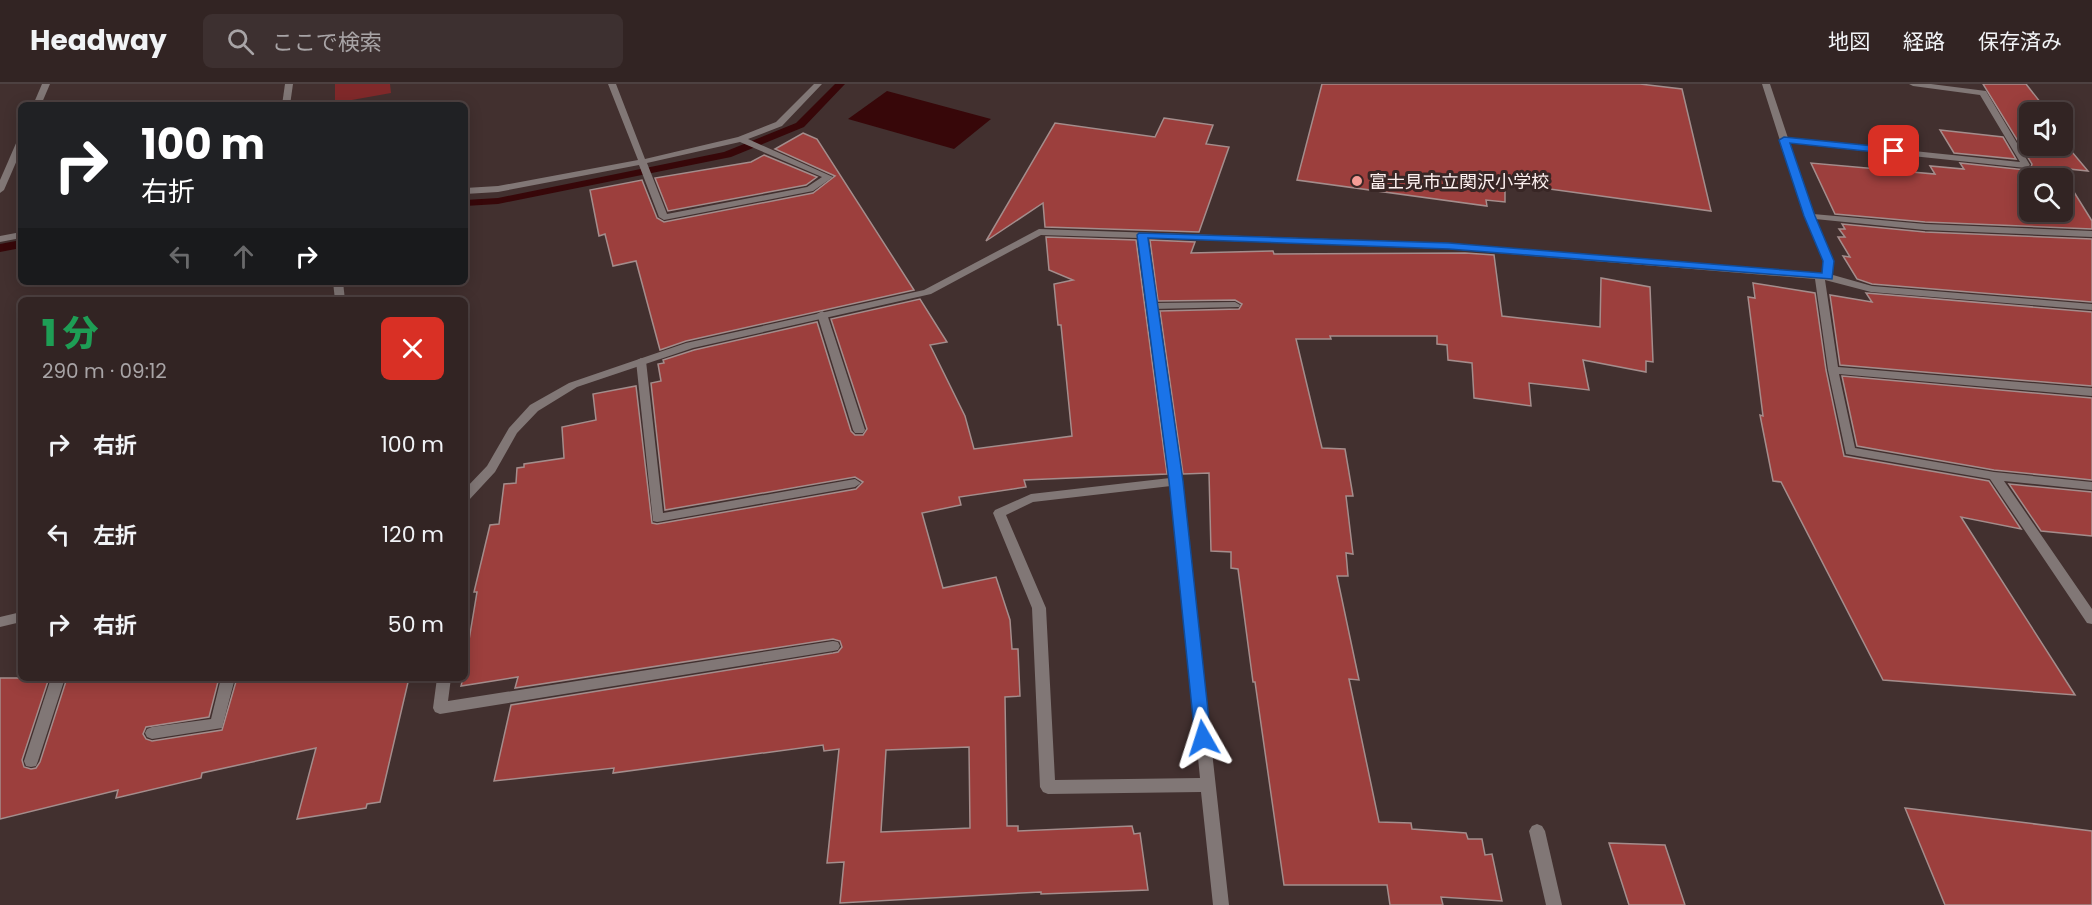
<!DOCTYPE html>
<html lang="ja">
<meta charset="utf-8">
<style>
:root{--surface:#322423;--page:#3d3030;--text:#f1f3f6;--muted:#a8a4a6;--line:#4d4141}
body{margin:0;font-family:Poppins,"Noto Sans JP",sans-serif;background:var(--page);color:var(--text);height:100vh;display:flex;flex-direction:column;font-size:22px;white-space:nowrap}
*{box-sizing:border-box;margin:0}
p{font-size:20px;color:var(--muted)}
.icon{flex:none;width:33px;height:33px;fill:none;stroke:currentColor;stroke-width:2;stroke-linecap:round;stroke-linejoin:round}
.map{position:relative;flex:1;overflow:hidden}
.side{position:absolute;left:18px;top:213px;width:450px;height:384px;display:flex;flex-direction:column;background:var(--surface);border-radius:9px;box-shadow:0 3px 15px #0003,0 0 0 2px var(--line)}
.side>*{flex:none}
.guide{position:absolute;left:18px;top:18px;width:450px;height:183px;border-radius:9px;box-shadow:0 3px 15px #0003,0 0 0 2px var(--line);background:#202124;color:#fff;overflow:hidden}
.tools{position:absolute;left:2019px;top:18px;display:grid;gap:12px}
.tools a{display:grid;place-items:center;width:54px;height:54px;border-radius:9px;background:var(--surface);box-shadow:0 3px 15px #0003,0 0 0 2px var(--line);font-size:30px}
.pin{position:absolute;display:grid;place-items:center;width:51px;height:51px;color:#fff;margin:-26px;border-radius:12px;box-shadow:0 3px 9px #0006}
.me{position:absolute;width:66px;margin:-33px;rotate:354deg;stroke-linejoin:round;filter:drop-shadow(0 0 4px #0008)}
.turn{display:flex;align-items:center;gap:21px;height:126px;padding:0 24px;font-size:27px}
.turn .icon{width:78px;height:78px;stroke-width:2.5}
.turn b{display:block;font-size:42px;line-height:51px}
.lanes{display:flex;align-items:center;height:57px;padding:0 24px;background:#0003;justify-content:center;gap:30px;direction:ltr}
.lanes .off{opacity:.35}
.round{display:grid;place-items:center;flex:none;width:63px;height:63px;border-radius:9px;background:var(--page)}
.overview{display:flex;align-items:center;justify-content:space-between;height:102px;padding:0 24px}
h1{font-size:36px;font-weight:800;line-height:45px;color:#1e9e55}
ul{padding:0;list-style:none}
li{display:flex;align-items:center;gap:18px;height:90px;padding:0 24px}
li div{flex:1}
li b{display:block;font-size:22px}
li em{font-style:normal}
header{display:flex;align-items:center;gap:36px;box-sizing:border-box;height:84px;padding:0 30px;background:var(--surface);border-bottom:2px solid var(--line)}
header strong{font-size:28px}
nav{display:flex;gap:33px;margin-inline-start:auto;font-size:21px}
.search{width:420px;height:54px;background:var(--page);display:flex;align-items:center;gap:15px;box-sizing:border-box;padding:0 21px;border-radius:9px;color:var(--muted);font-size:22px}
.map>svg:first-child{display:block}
.green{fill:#80292a}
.water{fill:#370709}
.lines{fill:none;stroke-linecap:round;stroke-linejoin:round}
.stream{fill:#370709;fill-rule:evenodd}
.building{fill:#9c3f3d;stroke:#a48d8c;stroke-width:1.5;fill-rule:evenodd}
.service{fill:#817776;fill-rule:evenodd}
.minor{fill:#817776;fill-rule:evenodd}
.tertiary{fill:#817776;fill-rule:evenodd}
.route{fill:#1a73e8;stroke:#114b97;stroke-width:1.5}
.poi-dot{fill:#f59c96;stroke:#382625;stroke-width:2}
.labels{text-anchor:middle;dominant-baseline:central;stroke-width:6;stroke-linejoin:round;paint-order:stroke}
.far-poi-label{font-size:18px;fill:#fdf1f0;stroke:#382625;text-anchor:start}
</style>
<header>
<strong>Headway</strong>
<div class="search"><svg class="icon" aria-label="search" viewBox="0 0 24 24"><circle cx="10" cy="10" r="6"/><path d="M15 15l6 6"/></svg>ここで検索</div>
<nav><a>地図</a><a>経路</a><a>保存済み</a></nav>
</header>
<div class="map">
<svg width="2092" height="821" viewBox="0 0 2092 821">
<rect width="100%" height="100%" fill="#42302f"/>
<!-- green -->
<path class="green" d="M 335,0 L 390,0 L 391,9 L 335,19 Z"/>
<!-- water -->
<path class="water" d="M 887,7 L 991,35 L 954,65 L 848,35 Z"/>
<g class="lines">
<!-- stream -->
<g class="stream">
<path d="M 835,0 L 845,0 L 804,43 L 731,73 L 498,120 L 465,122 L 465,116 L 498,114 L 724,68 L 796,39 Z"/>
<path d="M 21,156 L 21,164 L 0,168 L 0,160 Z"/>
</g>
</g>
<!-- building -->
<g class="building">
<path d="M 1322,0 L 1640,0 L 1682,5 L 1711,127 L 1505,99 L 1505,118 L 1486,116 L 1487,122 L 1297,96 Z"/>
<path d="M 1983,0 L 2026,0 L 2048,28 L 2030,28 L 2030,62 L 2062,62 L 2062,56 L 2088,87 L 2059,84 L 2092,137 L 2092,145 L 1925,138 L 1835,130 L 1811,79 L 1935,90 L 1930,82 L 1964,85 L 1960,79 L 2026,86 L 2031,83 L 2032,80 ZM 2030,94 L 2062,94 L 2062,128 L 2030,128 Z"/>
<path d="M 1164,34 L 1213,41 L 1206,60 L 1229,63 L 1199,148 L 1045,143 L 1043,119 L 986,157 L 1055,39 L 1155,53 Z"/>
<path d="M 1940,46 L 2003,53 L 2016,75 L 1954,69 Z"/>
<path d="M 803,49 L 817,55 L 914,206 L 686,257 L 660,266 L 636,177 L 613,182 L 605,150 L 599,152 L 590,106 L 642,96 L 657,134 L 664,138 L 813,109 L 835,92 L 775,65 Z"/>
<path d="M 764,71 L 817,93 L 806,101 L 668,127 L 655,94 L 751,78 Z"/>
<path d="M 1842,140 L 1925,148 L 2092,155 L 2092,218 L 1872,200 L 1857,195 L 1843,172 L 1850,173 L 1838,153 L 1845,153 L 1839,145 L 1845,145 Z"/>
<path d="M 1046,153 L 1136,156 L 1167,390 L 1024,396 L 1026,403 L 959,413 L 961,421 L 922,429 L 943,504 L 996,493 L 1010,536 L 1012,565 L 1018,565 L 1020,612 L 1005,613 L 1007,742 L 1018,742 L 1018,747 L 1132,742 L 1134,750 L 1140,749 L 1148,806 L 1041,810 L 1041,808 L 840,819 L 844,778 L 827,779 L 839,665 L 824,667 L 823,661 L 613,689 L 614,684 L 494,697 L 511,621 L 833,569 L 838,568 L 842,563 L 840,557 L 833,555 L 515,604 L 518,593 L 461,602 L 463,594 L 465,594 L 465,580 L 477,508 L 474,508 L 490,441 L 499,440 L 504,400 L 516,399 L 517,384 L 524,383 L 524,380 L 564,374 L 562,343 L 596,336 L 593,310 L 636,302 L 652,439 L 657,440 L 856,405 L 863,398 L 855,393 L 665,426 L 651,299 L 661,297 L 658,280 L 664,279 L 663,276 L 694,266 L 817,238 L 851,347 L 855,351 L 863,351 L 867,345 L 831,235 L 920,215 L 947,258 L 930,261 L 965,332 L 974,365 L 1072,352 L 1061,241 L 1058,241 L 1054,200 L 1073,196 L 1049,186 ZM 969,663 L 970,744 L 881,748 L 886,666 Z"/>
<path d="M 1150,156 L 1195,158 L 1191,169 L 1273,167 L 1274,170 L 1465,169 L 1494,171 L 1502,232 L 1600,243 L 1601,194 L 1650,203 L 1653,278 L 1646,277 L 1646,288 L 1583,276 L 1589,306 L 1529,299 L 1531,322 L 1474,314 L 1472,279 L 1448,276 L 1447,261 L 1437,260 L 1437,252 L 1330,252 L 1331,255 L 1296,255 L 1322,364 L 1345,365 L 1353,412 L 1346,412 L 1353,470 L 1346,469 L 1348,492 L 1337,492 L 1359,596 L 1349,595 L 1379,738 L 1411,739 L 1412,745 L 1466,749 L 1468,755 L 1482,755 L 1485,771 L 1492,770 L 1502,817 L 1441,813 L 1443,821 L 1390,821 L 1387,801 L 1284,801 L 1255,598 L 1253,598 L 1238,485 L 1231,484 L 1231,468 L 1211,467 L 1209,389 L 1183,390 L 1160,227 L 1239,225 L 1242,220 L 1235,216 L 1158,217 Z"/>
<path d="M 1753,199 L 1815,209 L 1826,286 L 1844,372 L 1989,397 L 2021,445 L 1961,433 L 2075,611 L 1883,596 L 1781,398 L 1773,397 L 1760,331 L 1763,332 L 1748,213 L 1755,214 Z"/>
<path d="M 1866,209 L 2092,228 L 2092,302 L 1840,281 L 1830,211 L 1872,218 Z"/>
<path d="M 1842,292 L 2092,314 L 2092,396 L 1994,386 L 1857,362 Z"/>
<path d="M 2009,400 L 2092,408 L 2092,452 L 2041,447 Z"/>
<path d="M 0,594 L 49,594 L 22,676 L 24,683 L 31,685 L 36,684 L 40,678 L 67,594 L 219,594 L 209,633 L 146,643 L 143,650 L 146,655 L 152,657 L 222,646 L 237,594 L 409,594 L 380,718 L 367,720 L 366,724 L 297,735 L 316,664 L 202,689 L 201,694 L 116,714 L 118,706 L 0,735 Z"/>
<path d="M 1905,724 L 2092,747 L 2092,821 L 1945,821 Z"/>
<path d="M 1609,759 L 1665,761 L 1685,821 L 1629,821 Z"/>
</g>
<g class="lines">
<!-- service -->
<g class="service">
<path d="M 333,198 L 343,198 L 345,216 L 335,216 Z"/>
<path d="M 1235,218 L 1240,221 L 1239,223 L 1152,225 L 1147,222 L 1152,219 Z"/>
<path d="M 822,227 L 827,230 L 865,346 L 863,349 L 855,349 L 853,346 L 817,230 Z"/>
<path d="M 641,274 L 646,277 L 663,429 L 855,395 L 861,399 L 855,403 L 657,438 L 653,437 L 636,277 Z"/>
<path d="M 51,594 L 65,594 L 38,677 L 36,682 L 31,683 L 26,682 L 24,677 Z"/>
<path d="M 221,594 L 235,594 L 222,644 L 152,655 L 147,653 L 145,649 L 147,645 L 152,643 L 211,635 Z"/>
<path d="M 1537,740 L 1542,742 L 1545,747 L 1562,821 L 1546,821 L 1529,747 L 1532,742 Z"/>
</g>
<!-- minor -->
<g class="minor">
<path d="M 285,0 L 293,0 L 290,21 L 282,21 Z"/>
<path d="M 608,0 L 616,0 L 645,75 L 738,53 L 776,38 L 814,0 L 822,0 L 782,42 L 748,55 L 833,93 L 813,107 L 664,136 L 659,133 L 639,81 L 498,108 L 465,110 L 465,104 L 498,102 L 638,76 ZM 740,58 L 822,93 L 807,103 L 667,130 L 647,79 Z"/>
<path d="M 1762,0 L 1770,0 L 1788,54 L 2020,78 L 1980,11 L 1913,2 L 1909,0 L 1931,0 L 1986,7 L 2030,81 L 2026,84 L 1789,59 L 1813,130 L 1925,140 L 2092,147 L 2092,153 L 1925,146 L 1815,135 L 1833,177 L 1833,191 L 1872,202 L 2092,220 L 2092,226 L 1871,208 L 1825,196 L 1838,283 L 2092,304 L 2092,312 L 1839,290 L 1855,364 L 1994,388 L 2092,398 L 2092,406 L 2004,397 L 2092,525 L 2092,540 L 2087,539 L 1990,395 L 1846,370 L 1828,286 L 1815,195 L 1449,165 L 1147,154 L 1182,397 L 1229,821 L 1213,821 L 1201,708 L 1048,710 L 1043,708 L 1040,703 L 1032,524 L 993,429 L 995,426 L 1031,410 L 1170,394 L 1138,154 L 1041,151 L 931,210 L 693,264 L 577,303 L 538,327 L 517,349 L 495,388 L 469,416 L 465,417 L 465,405 L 487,382 L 509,344 L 530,321 L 569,299 L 686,259 L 924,206 L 1039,145 L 1449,159 L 1823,190 L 1823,177 L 1804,132 ZM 1171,402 L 1200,694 L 1055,696 L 1046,524 L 1006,431 L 1033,418 Z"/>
<path d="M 21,148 L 21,154 L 0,158 L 0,152 Z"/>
<path d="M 21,528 L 21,538 L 0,543 L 0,533 Z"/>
<path d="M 833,557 L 838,558 L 840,562 L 838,566 L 833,567 L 440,630 L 435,628 L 433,624 L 437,594 L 451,594 L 448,617 Z"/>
</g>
<!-- tertiary -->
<g class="tertiary">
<path d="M 42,0 L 50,0 L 41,21 L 33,21 Z"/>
<path d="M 21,54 L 21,67 L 4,106 L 0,109 L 0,96 L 17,57 Z"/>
</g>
</g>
<!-- route -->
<path class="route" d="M 1784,53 L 1894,64 L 1899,67 L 1894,70 L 1790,59 L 1815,132 L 1834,177 L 1832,195 L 1449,165 L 1148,154 L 1183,397 L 1211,654 L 1209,659 L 1203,661 L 1197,659 L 1195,654 L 1169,397 L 1137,151 L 1139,149 L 1449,159 L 1822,189 L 1823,177 L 1804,132 L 1779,56 Z"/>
<!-- markers -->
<circle class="poi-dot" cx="1357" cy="97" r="6"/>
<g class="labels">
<!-- far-poi labels -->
<g class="far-poi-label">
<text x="1369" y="97">富士見市立関沢小学校</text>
</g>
</g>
</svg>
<div class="tools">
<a><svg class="icon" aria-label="sound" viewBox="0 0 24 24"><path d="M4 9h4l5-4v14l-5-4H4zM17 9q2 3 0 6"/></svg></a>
<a><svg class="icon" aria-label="search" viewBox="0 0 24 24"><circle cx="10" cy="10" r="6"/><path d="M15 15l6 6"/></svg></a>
</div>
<div class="pin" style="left:1894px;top:67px;background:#d93025"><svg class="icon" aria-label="arrive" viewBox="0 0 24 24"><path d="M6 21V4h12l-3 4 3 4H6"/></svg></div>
<svg class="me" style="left:1203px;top:654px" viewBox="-20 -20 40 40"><path d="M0-17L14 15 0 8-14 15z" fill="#1a73e8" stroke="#fff" stroke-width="4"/></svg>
<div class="guide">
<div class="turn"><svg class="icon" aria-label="right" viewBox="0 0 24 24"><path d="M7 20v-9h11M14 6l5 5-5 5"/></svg><div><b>100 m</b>右折</div></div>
<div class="lanes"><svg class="icon off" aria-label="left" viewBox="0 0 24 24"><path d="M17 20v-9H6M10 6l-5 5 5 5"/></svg><svg class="icon off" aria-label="ahead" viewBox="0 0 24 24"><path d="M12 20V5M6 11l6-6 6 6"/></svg><svg class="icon" aria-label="right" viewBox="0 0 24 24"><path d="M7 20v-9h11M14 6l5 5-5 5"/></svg></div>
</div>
<section class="side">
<div class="overview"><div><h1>1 分</h1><p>290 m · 09:12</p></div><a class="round" style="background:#d93025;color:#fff"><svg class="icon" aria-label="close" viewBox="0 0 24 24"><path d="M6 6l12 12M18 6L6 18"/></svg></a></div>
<ul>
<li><svg class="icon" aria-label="right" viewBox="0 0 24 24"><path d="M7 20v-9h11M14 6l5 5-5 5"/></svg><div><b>右折</b></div><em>100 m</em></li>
<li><svg class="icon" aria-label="left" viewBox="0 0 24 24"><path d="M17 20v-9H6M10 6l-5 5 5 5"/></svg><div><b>左折</b></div><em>120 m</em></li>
<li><svg class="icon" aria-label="right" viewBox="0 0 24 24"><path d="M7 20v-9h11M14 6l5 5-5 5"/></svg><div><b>右折</b></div><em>50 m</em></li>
</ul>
</section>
</div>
